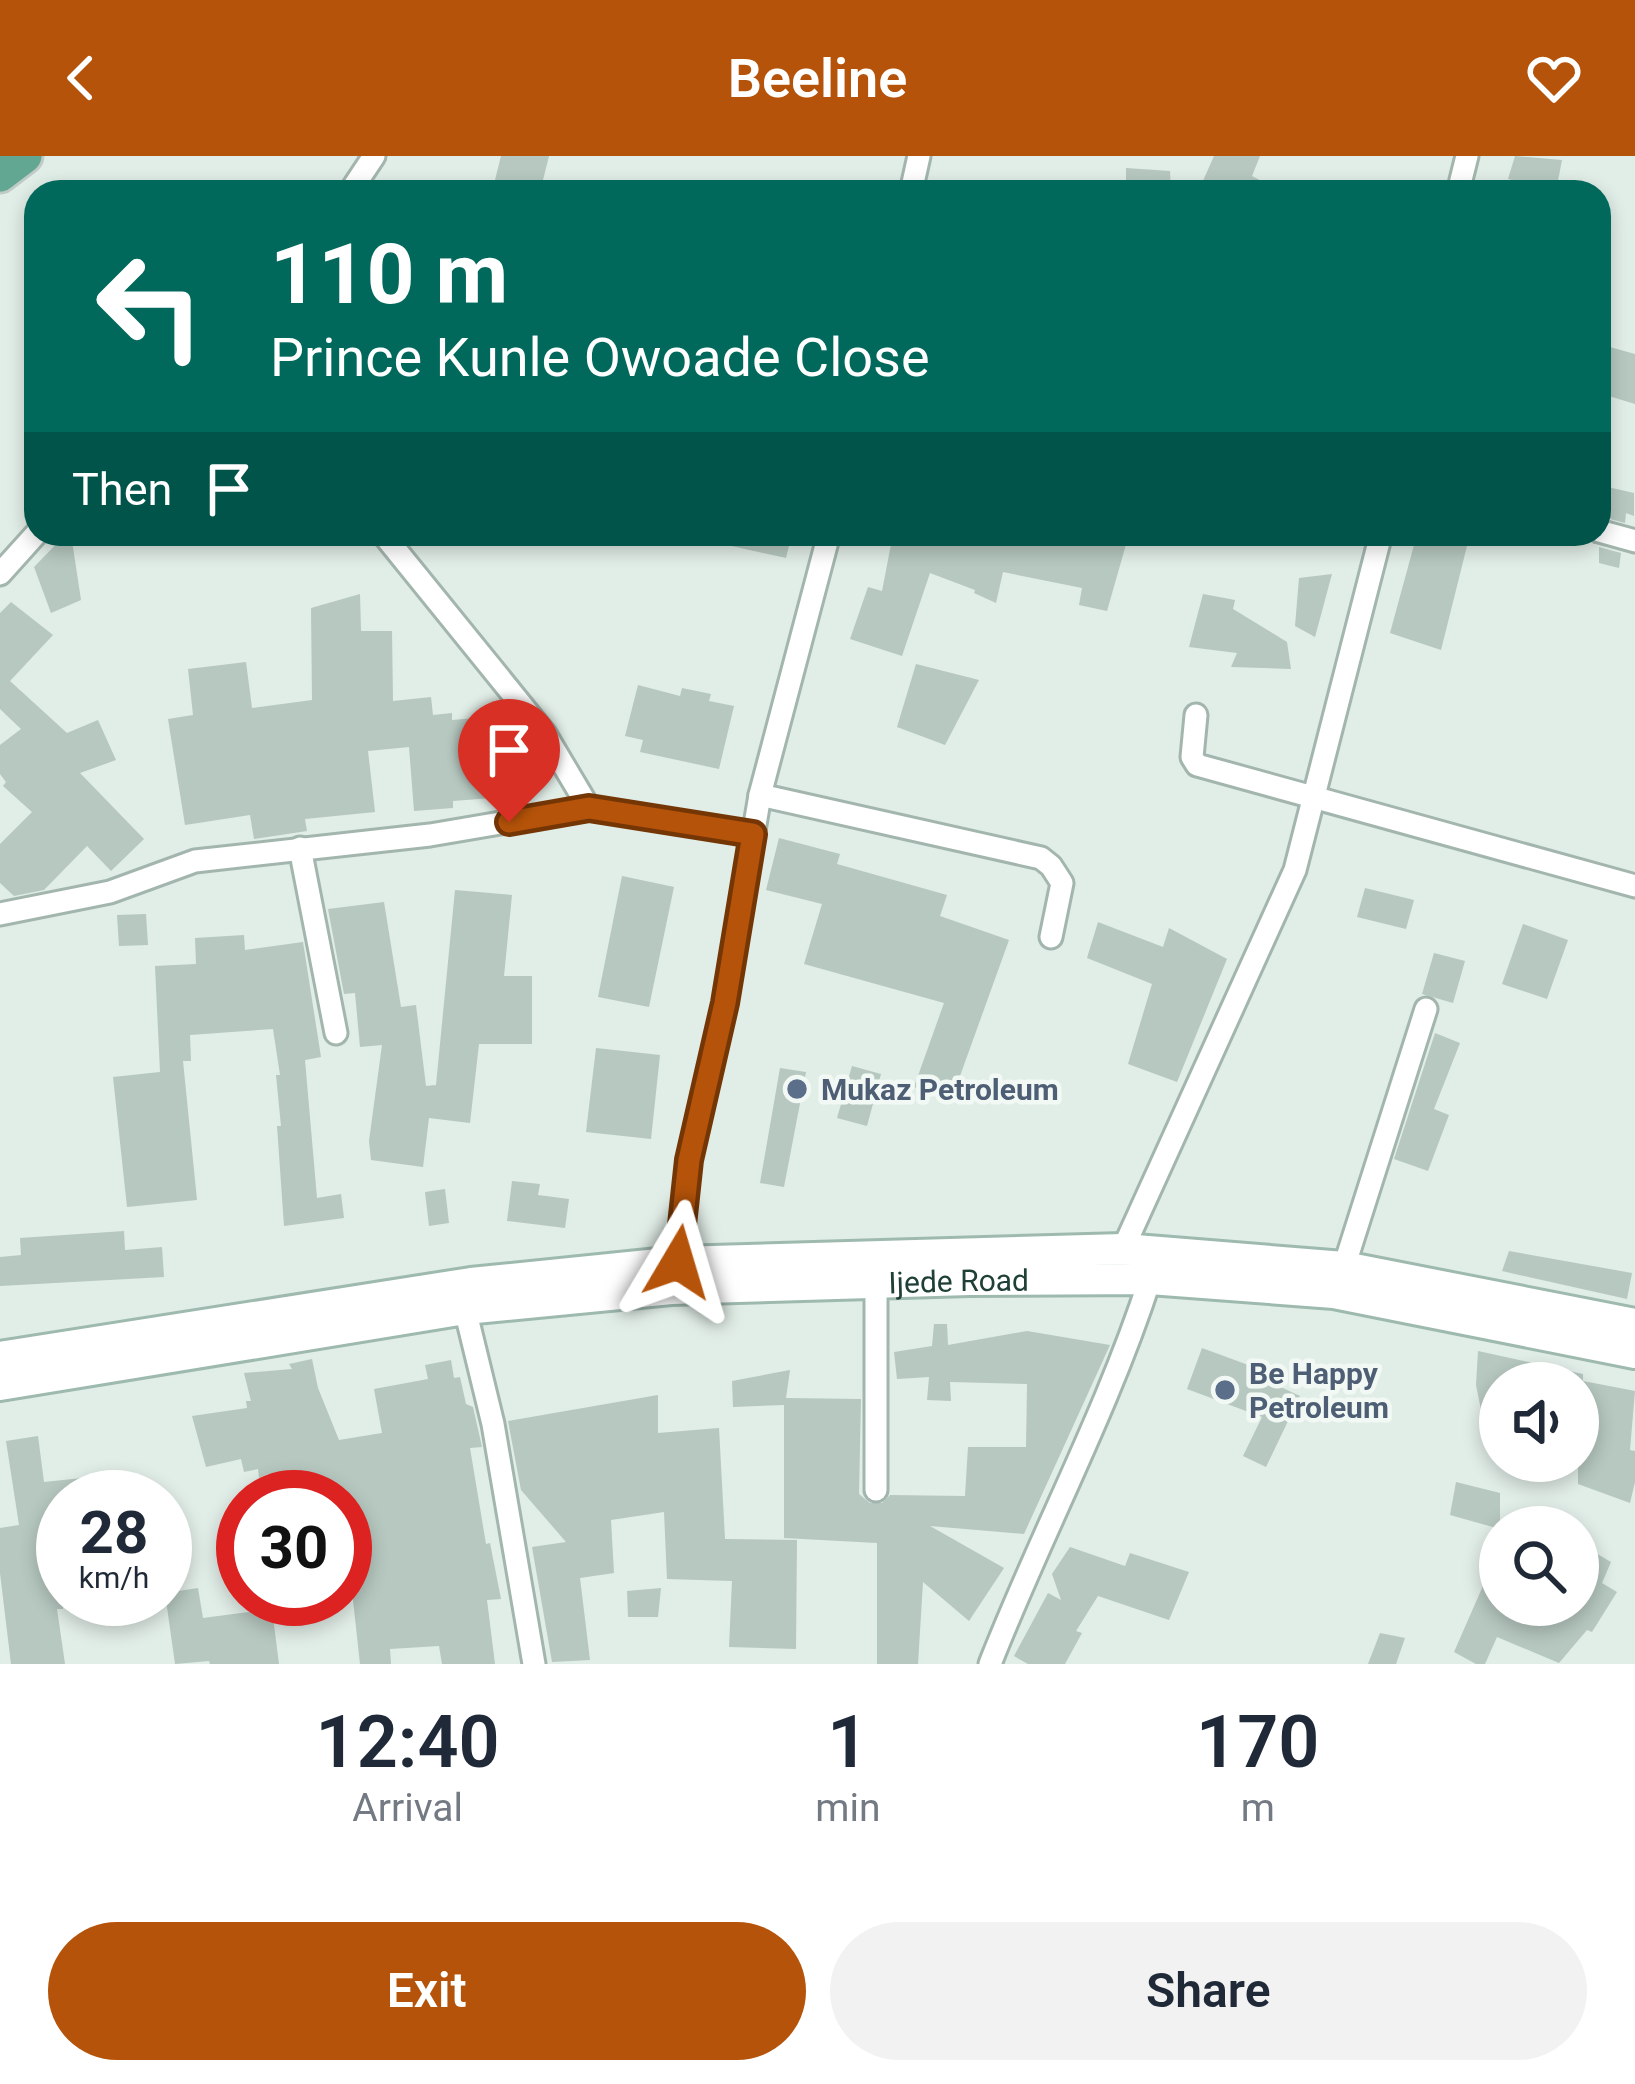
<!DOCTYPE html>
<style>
:root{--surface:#fff;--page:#f2f2f3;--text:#1f2937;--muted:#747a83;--accent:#b45309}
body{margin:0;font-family:Roboto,sans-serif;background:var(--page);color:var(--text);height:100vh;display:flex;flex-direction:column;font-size:45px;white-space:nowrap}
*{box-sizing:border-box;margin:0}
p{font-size:39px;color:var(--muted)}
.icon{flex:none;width:66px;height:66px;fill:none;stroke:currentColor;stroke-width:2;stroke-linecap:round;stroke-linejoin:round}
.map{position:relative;height:1508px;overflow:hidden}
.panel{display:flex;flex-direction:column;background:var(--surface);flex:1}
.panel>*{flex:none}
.hud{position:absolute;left:24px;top:24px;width:1587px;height:366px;border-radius:36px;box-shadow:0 6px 18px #0003;background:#00695c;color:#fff;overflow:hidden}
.controls{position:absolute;left:1479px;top:1206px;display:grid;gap:24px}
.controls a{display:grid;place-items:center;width:120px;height:120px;border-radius:50%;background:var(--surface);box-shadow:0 6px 18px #0003;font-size:60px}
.speed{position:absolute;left:36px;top:1314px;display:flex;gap:24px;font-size:60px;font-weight:700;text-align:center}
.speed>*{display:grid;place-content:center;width:156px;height:156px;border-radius:50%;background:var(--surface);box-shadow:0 6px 18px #0003;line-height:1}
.speed small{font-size:30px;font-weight:400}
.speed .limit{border:18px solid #d22;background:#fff;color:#111}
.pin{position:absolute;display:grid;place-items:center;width:102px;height:102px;color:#fff;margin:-123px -51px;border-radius:50% 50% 50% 0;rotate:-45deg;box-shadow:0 0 12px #0007}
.pin .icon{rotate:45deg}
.me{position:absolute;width:132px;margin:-66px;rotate:7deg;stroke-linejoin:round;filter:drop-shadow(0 0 9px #0008)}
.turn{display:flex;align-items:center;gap:42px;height:252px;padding:0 48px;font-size:54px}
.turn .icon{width:156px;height:156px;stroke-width:2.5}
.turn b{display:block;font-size:84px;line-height:102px}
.then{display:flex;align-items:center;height:114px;padding:0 48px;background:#0003;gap:24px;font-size:45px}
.eta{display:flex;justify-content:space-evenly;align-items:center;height:204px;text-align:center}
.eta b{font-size:72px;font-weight:600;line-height:84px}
.action{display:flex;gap:24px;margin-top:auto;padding:24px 48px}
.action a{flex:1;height:138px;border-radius:72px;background:var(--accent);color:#fff;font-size:48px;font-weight:600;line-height:138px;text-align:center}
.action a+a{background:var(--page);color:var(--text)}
header{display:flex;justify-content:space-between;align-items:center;height:156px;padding:0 48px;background:var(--accent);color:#fff;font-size:54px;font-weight:600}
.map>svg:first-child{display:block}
.building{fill:#b6c8c0}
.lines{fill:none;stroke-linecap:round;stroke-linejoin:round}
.street-casing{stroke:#a3b6ae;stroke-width:27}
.secondary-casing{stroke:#9ebaaf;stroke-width:36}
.primary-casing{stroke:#c0cac7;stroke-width:39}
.street{stroke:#fff;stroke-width:21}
.secondary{stroke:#fff;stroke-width:30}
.primary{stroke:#61a792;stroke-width:33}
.route-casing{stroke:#753606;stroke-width:30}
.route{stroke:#b45309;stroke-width:21}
.service-dot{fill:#5c6f8a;stroke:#f2f9f5;stroke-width:4.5}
.labels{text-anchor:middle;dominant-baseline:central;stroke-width:9;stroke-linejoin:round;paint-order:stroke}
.service-label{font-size:30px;font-weight:bold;fill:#4e5e75;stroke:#f2f9f5;text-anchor:start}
.street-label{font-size:30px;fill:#1f4036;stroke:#f2f9f5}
</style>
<header><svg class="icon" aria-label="back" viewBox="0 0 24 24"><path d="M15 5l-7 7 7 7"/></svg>Beeline<svg class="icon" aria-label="heart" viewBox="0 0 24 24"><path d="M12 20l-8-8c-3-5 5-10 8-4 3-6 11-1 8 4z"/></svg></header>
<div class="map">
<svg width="1635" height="1508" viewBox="0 0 1635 1508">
<rect width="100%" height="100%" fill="#e1ede7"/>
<!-- building -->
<g class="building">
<path d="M 501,0 L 549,0 L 540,36 L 492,36 Z"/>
<path d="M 1214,0 L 1260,0 L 1252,20 L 1283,36 L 1198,36 Z"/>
<path d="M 1515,0 L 1562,4 L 1556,35 L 1508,23 Z"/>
<path d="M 1126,12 L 1170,15 L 1171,36 L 1126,36 Z"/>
<path d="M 1599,188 L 1635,198 L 1635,248 L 1599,237 Z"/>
<path d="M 1599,329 L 1634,337 L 1634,360 L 1626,357 L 1625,367 L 1599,360 Z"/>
<path d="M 66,378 L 71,378 L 81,444 L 51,457 L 34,411 Z"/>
<path d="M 719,378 L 792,378 L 786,402 L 718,387 Z"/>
<path d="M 893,378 L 1129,378 L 1107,455 L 1079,449 L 1082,432 L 1003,416 L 996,447 L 974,437 L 975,434 L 930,417 L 902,500 L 850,483 L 868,431 L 882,435 Z"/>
<path d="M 1417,378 L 1469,382 L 1441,494 L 1390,477 Z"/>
<path d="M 1599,391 L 1621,397 L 1619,412 L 1599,407 Z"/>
<path d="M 1332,418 L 1315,481 L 1295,470 L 1299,422 Z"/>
<path d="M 360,438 L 361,475 L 392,475 L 393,545 L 431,541 L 433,559 L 452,557 L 452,564 L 500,560 L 505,641 L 453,645 L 453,652 L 414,655 L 409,591 L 368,595 L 375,656 L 305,663 L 307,675 L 254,683 L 250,659 L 185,669 L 168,563 L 193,559 L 188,513 L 246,506 L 252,552 L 312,544 L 311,452 Z"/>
<path d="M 1203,438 L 1235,444 L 1233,453 L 1287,486 L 1291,513 L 1231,511 L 1237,497 L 1189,491 Z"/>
<path d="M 11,446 L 53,479 L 10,525 L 67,577 L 98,564 L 116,604 L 80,617 L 144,683 L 111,715 L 87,690 L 44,734 L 14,740 L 0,727 L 0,688 L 32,656 L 3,630 L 6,626 L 0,618 L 0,589 L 21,573 L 0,553 L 0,457 Z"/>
<path d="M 916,508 L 979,524 L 945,589 L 897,571 Z"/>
<path d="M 638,529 L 680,540 L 682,532 L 711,538 L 709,545 L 734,550 L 719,613 L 640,596 L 643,584 L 625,580 Z"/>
<path d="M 779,682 L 840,698 L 837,708 L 947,739 L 940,760 L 1009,784 L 951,945 L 914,931 L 944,847 L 804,808 L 822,748 L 766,734 Z"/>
<path d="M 622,720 L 674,731 L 649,851 L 598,841 Z"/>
<path d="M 1365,732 L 1414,744 L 1406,773 L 1357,761 Z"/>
<path d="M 455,734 L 512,739 L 504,820 L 532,820 L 532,888 L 479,888 L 470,967 L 429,962 L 423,1011 L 371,1004 L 369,985 L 382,889 L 360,891 L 355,837 L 344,838 L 328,753 L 384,746 L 401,851 L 416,849 L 426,930 L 436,929 Z"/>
<path d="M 146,758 L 148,789 L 119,790 L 117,759 Z"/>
<path d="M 1098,766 L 1163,791 L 1169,772 L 1227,803 L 1177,926 L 1128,908 L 1152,828 L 1087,802 Z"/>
<path d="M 1523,768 L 1568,784 L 1547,843 L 1502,828 Z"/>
<path d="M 244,779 L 245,794 L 303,786 L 321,901 L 305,904 L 317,1042 L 341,1038 L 344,1062 L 284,1070 L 277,970 L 281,970 L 276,919 L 280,919 L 273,873 L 190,879 L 191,905 L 183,905 L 197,1044 L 127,1051 L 113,921 L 160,916 L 155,810 L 196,808 L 195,782 Z"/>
<path d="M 1434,797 L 1465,805 L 1453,847 L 1422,838 Z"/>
<path d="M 1435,877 L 1460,887 L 1434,953 L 1449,959 L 1428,1015 L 1394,1003 Z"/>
<path d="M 596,892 L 660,899 L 651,983 L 586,976 Z"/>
<path d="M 852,910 L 881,918 L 867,970 L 837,962 Z"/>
<path d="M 780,912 L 806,916 L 784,1031 L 760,1027 Z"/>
<path d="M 512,1025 L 540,1028 L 538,1039 L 569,1043 L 565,1072 L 507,1065 Z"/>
<path d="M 445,1033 L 449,1067 L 429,1070 L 425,1036 Z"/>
<path d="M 124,1075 L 125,1094 L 162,1091 L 164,1121 L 0,1130 L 0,1101 L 21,1099 L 20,1082 Z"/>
<path d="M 1509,1095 L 1632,1117 L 1627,1143 L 1502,1115 Z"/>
<path d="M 934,1168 L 947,1168 L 948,1189 L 1027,1175 L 1110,1189 L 1024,1378 L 930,1370 L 1004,1412 L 969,1465 L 923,1426 L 918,1508 L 877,1508 L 877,1387 L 784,1382 L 784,1249 L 733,1251 L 732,1225 L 790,1214 L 786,1242 L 861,1243 L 859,1338 L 870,1347 L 882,1347 L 890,1339 L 965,1340 L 968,1291 L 1026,1291 L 1027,1228 L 950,1226 L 951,1245 L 927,1244 L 929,1221 L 897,1223 L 894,1196 L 932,1190 Z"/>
<path d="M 1202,1192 L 1251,1210 L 1249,1216 L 1300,1240 L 1266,1311 L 1243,1300 L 1262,1261 L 1187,1233 Z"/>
<path d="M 1478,1195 L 1583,1218 L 1583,1225 L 1635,1235 L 1630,1294 L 1635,1295 L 1635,1326 L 1630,1347 L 1578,1328 L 1578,1227 L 1500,1227 L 1500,1297 L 1490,1298 L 1476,1229 Z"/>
<path d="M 312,1203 L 318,1232 L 339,1284 L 382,1277 L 374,1233 L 428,1223 L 425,1209 L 451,1204 L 454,1222 L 460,1221 L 466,1248 L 473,1251 L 482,1291 L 470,1292 L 486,1388 L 490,1387 L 501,1443 L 487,1444 L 495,1508 L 442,1508 L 439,1490 L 390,1493 L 391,1508 L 360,1508 L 348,1399 L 345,1400 L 345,1341 L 271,1341 L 268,1318 L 259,1322 L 258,1313 L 244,1316 L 241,1303 L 206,1311 L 192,1260 L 247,1252 L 246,1245 L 251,1245 L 244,1217 L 292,1213 L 289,1208 Z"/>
<path d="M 658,1239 L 658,1277 L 719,1272 L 725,1383 L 797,1384 L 796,1493 L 729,1491 L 732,1425 L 667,1423 L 664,1356 L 611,1364 L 614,1417 L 580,1422 L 590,1504 L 552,1506 L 532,1391 L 566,1386 L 521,1334 L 508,1265 Z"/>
<path d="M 38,1280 L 44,1326 L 120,1318 L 123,1341 L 63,1341 L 63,1453 L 57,1453 L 65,1508 L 11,1508 L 0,1417 L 0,1372 L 19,1369 L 6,1285 Z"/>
<path d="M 1456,1326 L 1500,1337 L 1500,1373 L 1450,1359 Z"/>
<path d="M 1070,1391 L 1125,1410 L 1130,1397 L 1189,1416 L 1169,1464 L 1098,1440 L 1076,1475 L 1082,1477 L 1065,1508 L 1028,1508 L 1014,1500 L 1048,1437 L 1061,1444 L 1052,1418 Z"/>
<path d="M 1500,1391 L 1500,1449 L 1578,1449 L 1578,1410 L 1589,1393 L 1611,1406 L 1602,1427 L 1617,1436 L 1592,1476 L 1587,1474 L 1559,1507 L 1497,1481 L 1485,1508 L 1476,1508 L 1454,1496 Z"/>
<path d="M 198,1432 L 203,1462 L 272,1453 L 279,1508 L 210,1508 L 209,1505 L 175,1508 L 165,1437 Z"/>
<path d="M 661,1432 L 658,1461 L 628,1461 L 627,1435 Z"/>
<path d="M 1380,1477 L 1405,1482 L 1396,1508 L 1368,1508 Z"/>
</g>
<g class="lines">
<defs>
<g id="street">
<path d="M 350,36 L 374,0"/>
<path d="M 911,36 L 919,0"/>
<path d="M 1458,36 L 1467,0"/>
<path d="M 1599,375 L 1635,385"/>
<path d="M 383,378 L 545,578 L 589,652"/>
<path d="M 0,418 L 36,378"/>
<path d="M 1196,559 L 1192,601 L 1197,609 L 1635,730"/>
<path d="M 760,639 L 1041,702 L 1051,710 L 1062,727 L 1051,781"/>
<path d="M 300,692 L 336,877"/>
<path d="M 0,758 L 110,736 L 195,705 L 430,679 L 589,652 L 753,678"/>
<path d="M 1123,1093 L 1295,714 L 1381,378"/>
<path d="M 678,1106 L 689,1005 L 725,847 L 760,639 L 829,378"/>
<path d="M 1344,1111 L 1426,853"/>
<path d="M 465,1153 L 493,1268 L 534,1508"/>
<path d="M 876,1334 L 876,1127"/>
<path d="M 990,1508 C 1041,1378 1107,1256 1150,1123"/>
</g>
<g id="secondary">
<path d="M 0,1201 L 471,1127 L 678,1106 L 1123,1093 L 1344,1111 L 1635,1168"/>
<path id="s1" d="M 0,1229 L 465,1153 L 671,1133 L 969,1124 L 1150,1123 L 1334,1137 L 1635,1197"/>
</g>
<path id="primary" d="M 0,19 L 25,0"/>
</defs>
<!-- street casing -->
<use href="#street" class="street-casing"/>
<!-- secondary casing -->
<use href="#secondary" class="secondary-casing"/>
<!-- primary casing -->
<use href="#primary" class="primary-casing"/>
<!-- street -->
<use href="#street" class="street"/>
<!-- secondary -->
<use href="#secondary" class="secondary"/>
<!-- primary -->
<use href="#primary" class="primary"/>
</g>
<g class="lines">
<defs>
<path id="route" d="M 509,666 L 589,652 L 753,678 L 725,847 L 689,1004 L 678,1106"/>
</defs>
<!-- route casing -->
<use href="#route" class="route-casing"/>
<!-- route -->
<use href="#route" class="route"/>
</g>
<!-- markers -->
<g class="service-dot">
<circle cx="797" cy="933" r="12"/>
<circle cx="1225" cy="1234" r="12"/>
</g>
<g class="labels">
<!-- service labels -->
<g class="service-label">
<text x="821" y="933">Mukaz Petroleum</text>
<text x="1249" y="1217">Be Happy<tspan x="1249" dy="34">Petroleum</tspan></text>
</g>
<!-- street labels -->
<g class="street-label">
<text stroke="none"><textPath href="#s1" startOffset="966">Ijede Road</textPath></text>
</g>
</g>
</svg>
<div class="controls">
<a><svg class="icon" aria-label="sound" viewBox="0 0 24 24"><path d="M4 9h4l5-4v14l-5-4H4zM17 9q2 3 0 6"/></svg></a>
<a><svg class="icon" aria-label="search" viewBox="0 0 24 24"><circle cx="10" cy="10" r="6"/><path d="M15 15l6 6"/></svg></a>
</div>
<div class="speed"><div>28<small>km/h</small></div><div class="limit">30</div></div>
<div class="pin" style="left:509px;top:666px;background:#d93025"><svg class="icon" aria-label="arrive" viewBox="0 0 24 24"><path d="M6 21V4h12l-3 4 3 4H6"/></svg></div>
<svg class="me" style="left:678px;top:1106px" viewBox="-20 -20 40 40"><path d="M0-17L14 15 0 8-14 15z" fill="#b45309" stroke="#fff" stroke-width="4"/></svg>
<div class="hud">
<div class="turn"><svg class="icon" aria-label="left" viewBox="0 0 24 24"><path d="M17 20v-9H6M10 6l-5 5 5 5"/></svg><div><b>110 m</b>Prince Kunle Owoade Close</div></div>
<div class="then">Then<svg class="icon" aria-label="arrive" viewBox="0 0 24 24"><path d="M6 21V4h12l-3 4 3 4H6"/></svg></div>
</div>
</div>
<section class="panel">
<div class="eta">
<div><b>12:40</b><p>Arrival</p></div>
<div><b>1</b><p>min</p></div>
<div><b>170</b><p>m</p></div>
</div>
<div class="action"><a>Exit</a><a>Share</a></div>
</section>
